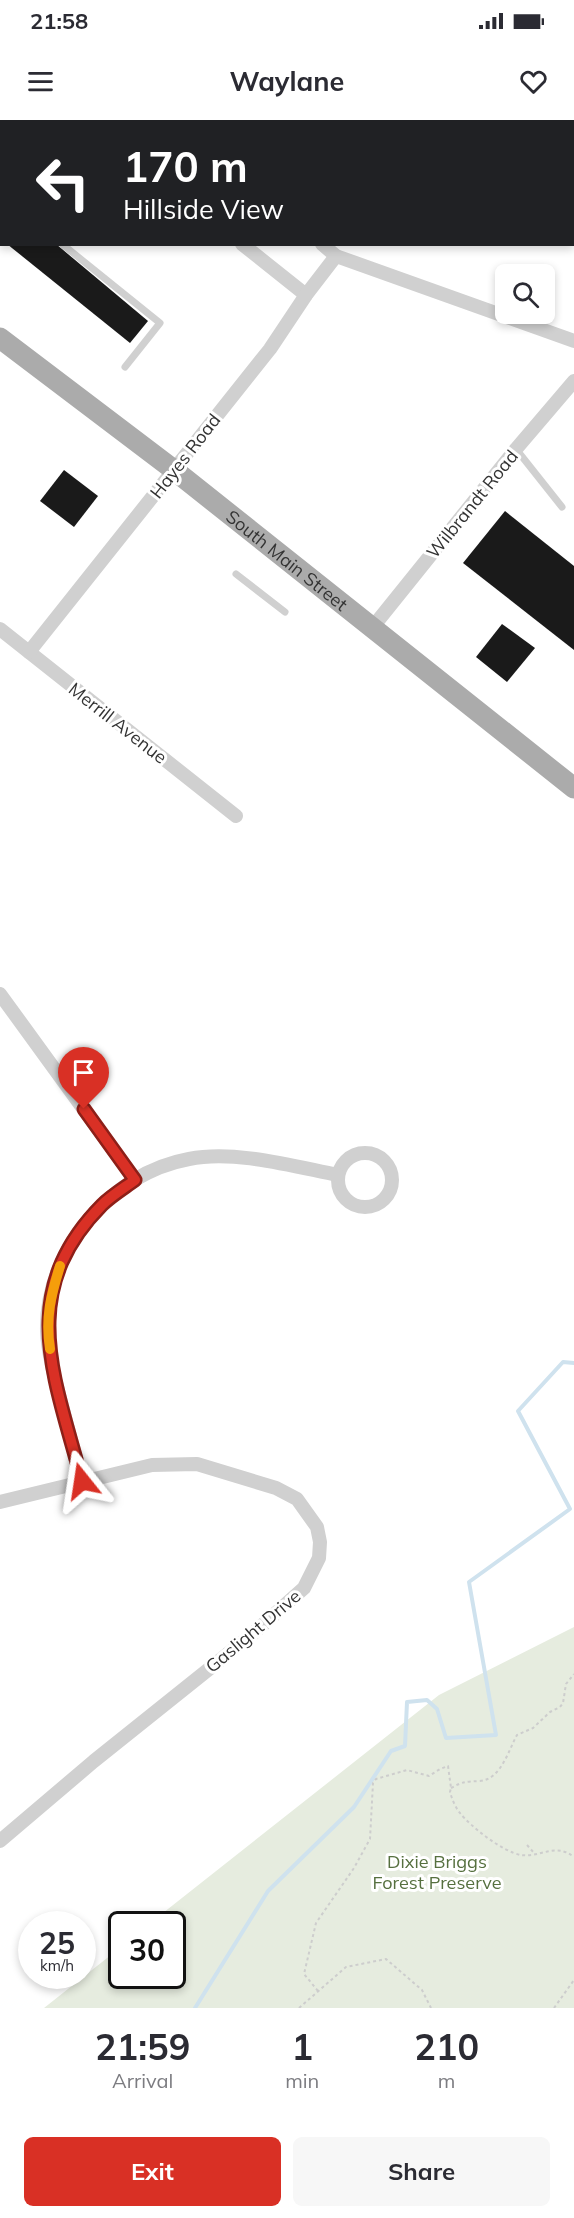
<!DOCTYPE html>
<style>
:root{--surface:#fff;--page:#f7f7f7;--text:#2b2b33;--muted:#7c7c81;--accent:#d93025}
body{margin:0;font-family:Mulish,sans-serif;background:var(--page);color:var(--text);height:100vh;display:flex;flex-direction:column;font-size:22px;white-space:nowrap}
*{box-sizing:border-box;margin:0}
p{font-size:20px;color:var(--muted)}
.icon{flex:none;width:33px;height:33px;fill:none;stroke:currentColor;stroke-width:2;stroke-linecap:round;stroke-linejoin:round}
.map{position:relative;height:1888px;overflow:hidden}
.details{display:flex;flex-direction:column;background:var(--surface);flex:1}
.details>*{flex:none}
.hud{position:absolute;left:0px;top:0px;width:574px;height:126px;box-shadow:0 3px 9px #0003;background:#202124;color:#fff;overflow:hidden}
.tools{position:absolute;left:495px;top:144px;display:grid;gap:12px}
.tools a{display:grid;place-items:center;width:60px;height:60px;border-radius:9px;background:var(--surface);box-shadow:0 3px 9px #0003;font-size:30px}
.speed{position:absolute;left:18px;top:1791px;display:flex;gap:12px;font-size:30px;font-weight:700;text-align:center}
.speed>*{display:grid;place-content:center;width:78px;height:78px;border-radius:50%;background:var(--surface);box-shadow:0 3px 9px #0003;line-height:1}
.speed small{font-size:15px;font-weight:400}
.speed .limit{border:3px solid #111;border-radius:9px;background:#fff;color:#111}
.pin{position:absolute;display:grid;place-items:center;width:51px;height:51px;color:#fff;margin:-62px -26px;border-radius:50% 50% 50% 0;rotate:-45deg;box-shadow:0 0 6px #0007}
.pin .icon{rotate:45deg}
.me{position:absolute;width:66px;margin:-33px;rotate:345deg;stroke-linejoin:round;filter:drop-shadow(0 0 4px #0008)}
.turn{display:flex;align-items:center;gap:21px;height:126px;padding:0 24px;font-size:27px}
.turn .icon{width:78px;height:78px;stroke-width:2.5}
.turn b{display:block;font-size:42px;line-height:51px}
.eta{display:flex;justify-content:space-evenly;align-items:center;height:102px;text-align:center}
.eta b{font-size:36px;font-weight:700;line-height:42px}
.cta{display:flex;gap:12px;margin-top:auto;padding:12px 24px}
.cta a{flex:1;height:69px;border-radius:9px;background:var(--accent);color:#fff;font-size:24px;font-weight:700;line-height:69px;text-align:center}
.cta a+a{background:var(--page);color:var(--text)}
.status{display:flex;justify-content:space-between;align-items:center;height:42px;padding:0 30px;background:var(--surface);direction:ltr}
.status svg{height:16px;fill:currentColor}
header{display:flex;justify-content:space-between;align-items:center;height:78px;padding:0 24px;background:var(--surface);font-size:27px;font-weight:700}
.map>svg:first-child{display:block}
.green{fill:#e6ecdf}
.water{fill:#cfe2ee}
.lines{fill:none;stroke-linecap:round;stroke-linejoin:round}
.stream{stroke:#cfe2ee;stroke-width:4}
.building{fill:#1a1a1a}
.path{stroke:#cdcdcd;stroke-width:2;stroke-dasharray:3 3;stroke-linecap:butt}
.service{stroke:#d0d0d0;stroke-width:7}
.minor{stroke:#d0d0d0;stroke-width:14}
.primary{stroke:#ababab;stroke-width:21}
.route-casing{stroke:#8d1f18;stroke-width:15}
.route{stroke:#d93025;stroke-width:10}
.slow{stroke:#f59e0b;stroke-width:10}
.labels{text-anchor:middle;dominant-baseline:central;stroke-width:6;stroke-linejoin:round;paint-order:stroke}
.street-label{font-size:18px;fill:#333;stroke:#fff}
.park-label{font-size:18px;fill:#56703f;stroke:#fff}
</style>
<div class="status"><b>21:58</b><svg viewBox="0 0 49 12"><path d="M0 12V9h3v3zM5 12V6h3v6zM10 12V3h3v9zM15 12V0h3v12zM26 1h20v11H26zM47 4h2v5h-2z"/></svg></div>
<header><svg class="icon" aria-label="menu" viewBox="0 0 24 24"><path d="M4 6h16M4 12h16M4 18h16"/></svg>Waylane<svg class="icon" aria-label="heart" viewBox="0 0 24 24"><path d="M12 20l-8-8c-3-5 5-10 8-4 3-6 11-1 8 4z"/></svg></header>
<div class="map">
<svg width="574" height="1888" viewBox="0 0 574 1888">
<rect width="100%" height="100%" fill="#fff"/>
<!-- green -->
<path class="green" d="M 574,1507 L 574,1888 L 44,1888 L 121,1827 L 122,1856 L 172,1856 L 172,1804 L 149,1804 L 439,1575 Z"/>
<!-- water -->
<path class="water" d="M 369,0 L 574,0 L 574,76 L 573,2 Z"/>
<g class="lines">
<!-- stream -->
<path class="stream" d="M 195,1888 L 268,1771 L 354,1687 L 391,1631 L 405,1626 L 407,1582 L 427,1580 L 437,1589 L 446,1618 L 496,1615 L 469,1462 L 570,1389 L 518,1291 L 563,1242 L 574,1243"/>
</g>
<!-- building -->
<g class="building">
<path d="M 7,124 L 56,124 L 148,201 L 130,223 Z"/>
<path d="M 64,350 L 98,376 L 74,407 L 40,381 Z"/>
<path d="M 505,391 L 574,446 L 574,530 L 463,443 Z"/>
<path d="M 502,504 L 535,528 L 507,562 L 476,537 Z"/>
</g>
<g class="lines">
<!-- path -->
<g class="path">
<path d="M 451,1668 C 464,1661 465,1662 479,1661 C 501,1660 508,1631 517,1615 L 533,1608 L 550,1592 L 560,1587 L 563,1583 L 566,1564 L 574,1554"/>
<path d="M 527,1725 L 535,1734"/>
<path d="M 318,1871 L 304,1854 L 316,1803 L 354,1748 L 370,1719 L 373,1663 L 376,1659 L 407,1650 L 429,1656 L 440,1649 L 448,1646 L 451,1668 L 450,1672 C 452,1679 455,1687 460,1693 C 471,1707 503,1732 521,1735 C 540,1738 555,1722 574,1737"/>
<path d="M 299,1888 L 346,1847 L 386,1839 L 422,1870 L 431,1888"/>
<path d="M 554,1888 L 574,1860"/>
</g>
<!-- service -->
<g class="service">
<path d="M 0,74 L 2,76"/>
<path d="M 62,124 L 160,203 L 125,247"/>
<path d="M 516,329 L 562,387"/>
<path d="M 236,454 L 285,492"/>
</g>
<!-- minor -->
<g class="minor">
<path d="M 85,0 L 87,2"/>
<path d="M 261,0 L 262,2"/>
<path d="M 242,124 L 306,175"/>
<path d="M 322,124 L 336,136 L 574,221"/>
<path d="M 372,508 L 516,329 L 574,261"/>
<path d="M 0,509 L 236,696"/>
<path d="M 29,532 L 270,229 L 306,175 L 336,136"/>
<path d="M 0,874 L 135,1060"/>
<circle cx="365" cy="1060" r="27"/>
<path d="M 82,1361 C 75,1334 68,1308 61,1282 C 55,1259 48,1234 47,1211 C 45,1130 111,1053 189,1039 C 235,1030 292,1046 338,1055"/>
<path d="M 0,1382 L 152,1345 L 197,1344 L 276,1368 L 297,1379 L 317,1407 L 320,1422 L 319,1438 L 304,1468 L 249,1517 L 94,1641 L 0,1721"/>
</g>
<!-- primary -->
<path class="primary" id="s1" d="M 0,218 L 174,350 L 574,668"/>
</g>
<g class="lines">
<defs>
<path id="route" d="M 82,1361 C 55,1258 15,1173 102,1085 C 111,1076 124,1068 135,1060 L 84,989"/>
</defs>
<!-- route casing -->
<use href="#route" class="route-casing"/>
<!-- route -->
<use href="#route" class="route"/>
<!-- slow -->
<path class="slow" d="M 50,1229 C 45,1198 51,1175 60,1146"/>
</g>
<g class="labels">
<!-- street labels -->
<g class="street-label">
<text transform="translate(185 336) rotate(-52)">Hayes Road</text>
<text transform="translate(472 384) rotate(-51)">Wilbrandt Road</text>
<text stroke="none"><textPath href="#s1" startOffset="363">South Main Street</textPath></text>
<text transform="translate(118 603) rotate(38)">Merrill Avenue</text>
<text transform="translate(253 1511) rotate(-40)">Gaslight Drive</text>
</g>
<!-- park labels -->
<g class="park-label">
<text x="437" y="1741">Dixie Briggs<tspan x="437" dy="21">Forest Preserve</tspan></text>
</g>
</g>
</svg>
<div class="tools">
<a><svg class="icon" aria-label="search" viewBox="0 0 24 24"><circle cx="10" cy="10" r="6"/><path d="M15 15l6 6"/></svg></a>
</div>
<div class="speed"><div>25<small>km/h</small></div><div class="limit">30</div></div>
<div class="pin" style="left:84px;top:989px;background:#d93025"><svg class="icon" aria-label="arrive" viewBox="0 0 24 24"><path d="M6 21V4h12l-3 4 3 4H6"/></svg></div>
<svg class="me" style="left:82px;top:1361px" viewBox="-20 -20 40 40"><path d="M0-17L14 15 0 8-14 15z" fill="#d93025" stroke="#fff" stroke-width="4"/></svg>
<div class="hud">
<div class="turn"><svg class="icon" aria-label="left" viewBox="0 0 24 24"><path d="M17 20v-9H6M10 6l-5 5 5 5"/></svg><div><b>170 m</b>Hillside View</div></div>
</div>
</div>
<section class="details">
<div class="eta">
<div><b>21:59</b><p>Arrival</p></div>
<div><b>1</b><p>min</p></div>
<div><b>210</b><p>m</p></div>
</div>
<div class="cta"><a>Exit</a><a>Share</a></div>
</section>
